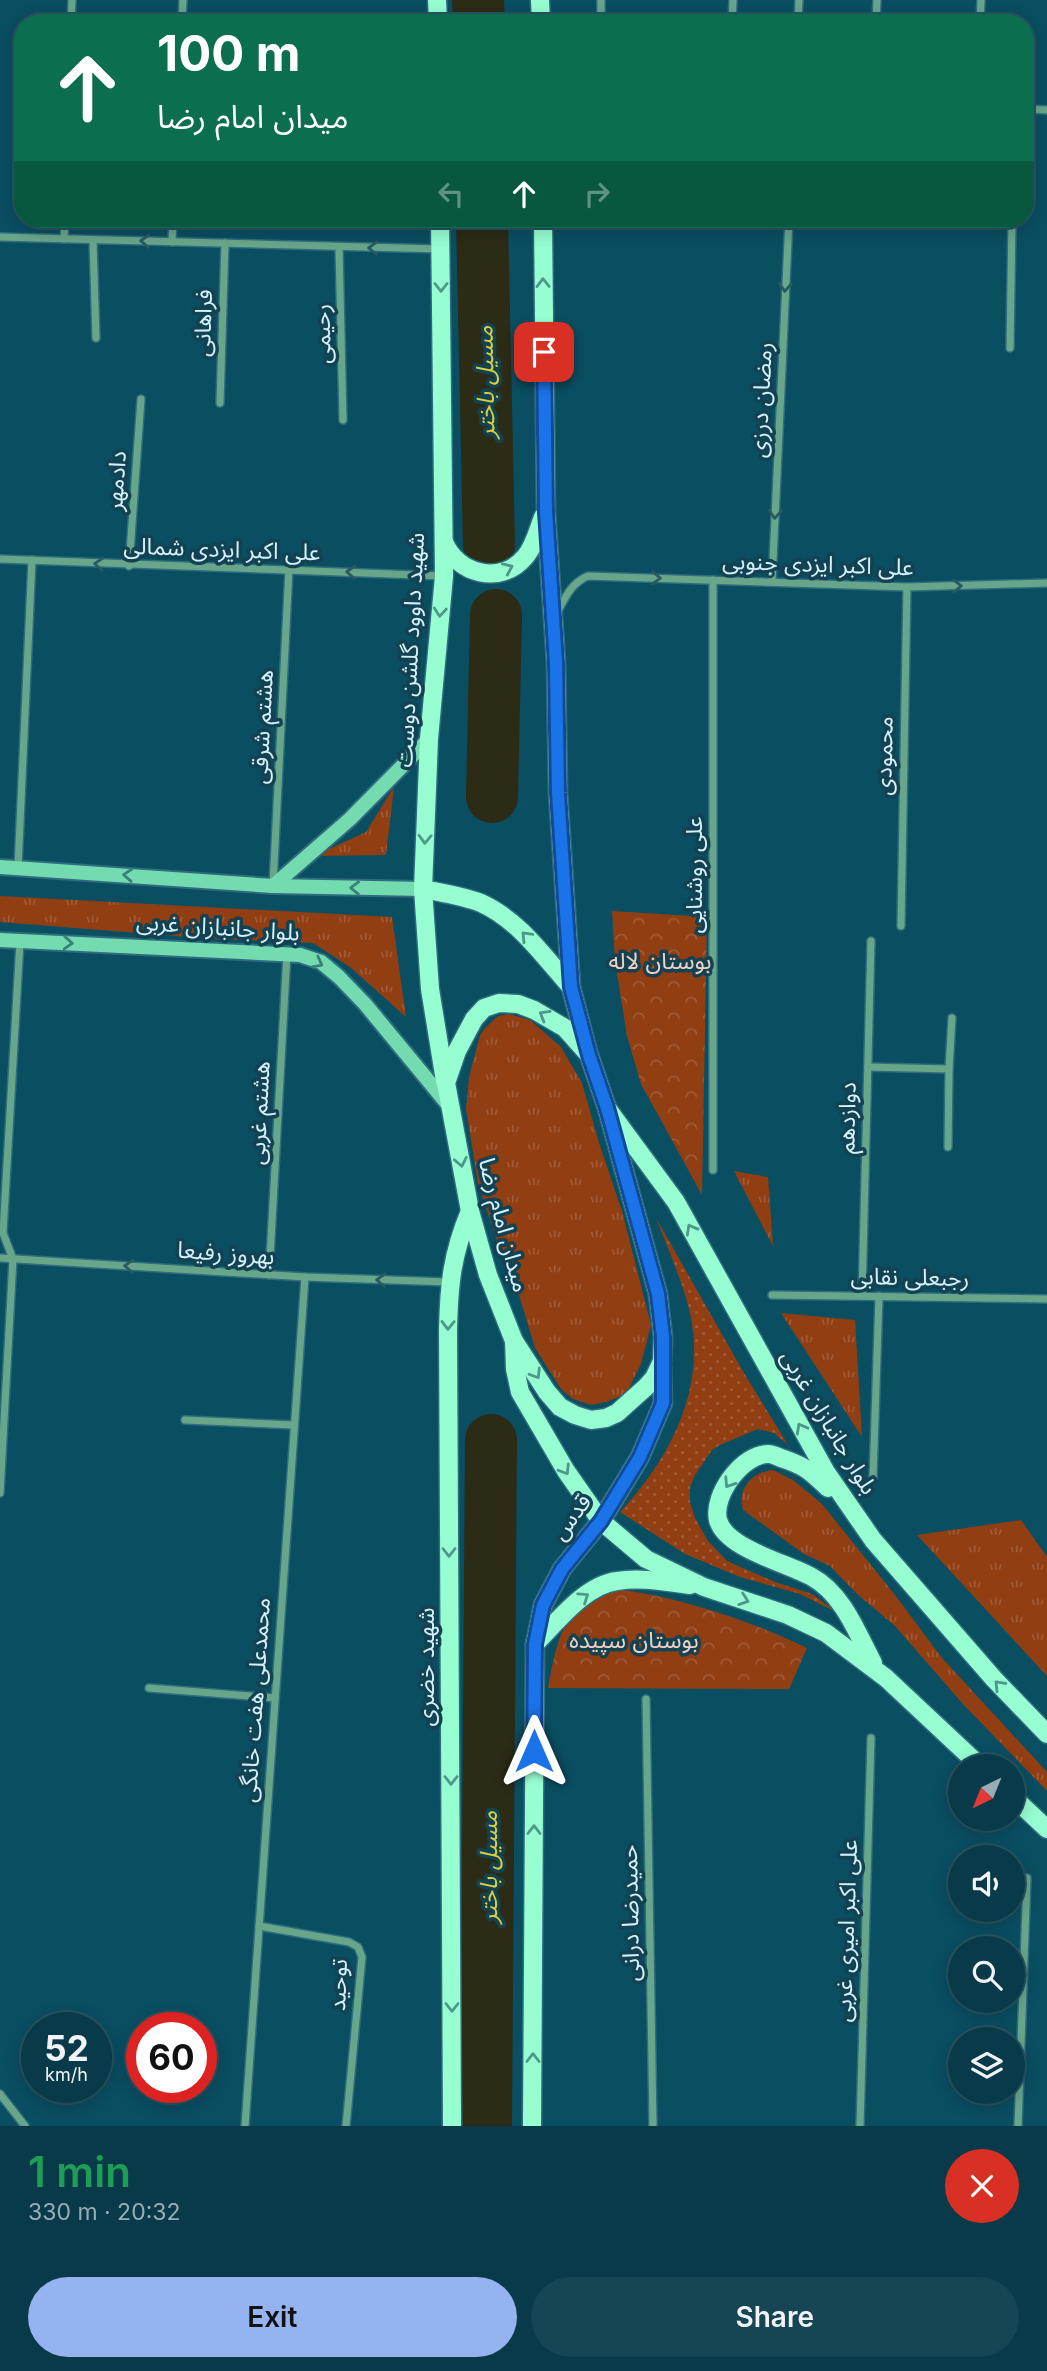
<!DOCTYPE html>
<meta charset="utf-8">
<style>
:root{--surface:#083a4a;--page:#164554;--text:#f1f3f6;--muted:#98adb5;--line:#295462;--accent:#95b2f1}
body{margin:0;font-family:Inter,"Noto Sans Arabic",sans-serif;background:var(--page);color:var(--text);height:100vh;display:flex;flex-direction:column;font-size:26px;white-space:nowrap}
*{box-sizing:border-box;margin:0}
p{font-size:23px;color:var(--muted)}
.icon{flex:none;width:38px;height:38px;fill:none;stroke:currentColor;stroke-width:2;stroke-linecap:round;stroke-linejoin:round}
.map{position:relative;height:2126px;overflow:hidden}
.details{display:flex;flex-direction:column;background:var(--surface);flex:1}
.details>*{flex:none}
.banner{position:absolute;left:14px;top:14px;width:1020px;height:214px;border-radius:28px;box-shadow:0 4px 18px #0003,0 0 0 2px var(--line);background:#0b6e4f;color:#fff;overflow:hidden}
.needle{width:46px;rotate:223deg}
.fabs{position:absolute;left:948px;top:1754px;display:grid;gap:14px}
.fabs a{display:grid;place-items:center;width:77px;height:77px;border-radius:50%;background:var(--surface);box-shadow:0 4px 18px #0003,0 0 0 2px var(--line);font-size:35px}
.speed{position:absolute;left:21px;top:2012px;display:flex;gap:14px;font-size:35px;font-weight:700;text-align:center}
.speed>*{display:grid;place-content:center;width:91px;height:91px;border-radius:50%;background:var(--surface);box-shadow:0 4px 18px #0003,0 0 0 2px var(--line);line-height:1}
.speed small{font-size:18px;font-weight:400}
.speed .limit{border:10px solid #d22;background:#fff;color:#111}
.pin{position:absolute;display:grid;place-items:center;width:60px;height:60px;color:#fff;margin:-30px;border-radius:14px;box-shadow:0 4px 10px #0006}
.me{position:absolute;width:77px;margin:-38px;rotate:0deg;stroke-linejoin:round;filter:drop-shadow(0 0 5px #0008)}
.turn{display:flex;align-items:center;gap:24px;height:147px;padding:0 28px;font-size:32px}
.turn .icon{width:91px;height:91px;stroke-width:2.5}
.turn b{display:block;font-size:49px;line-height:60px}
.lanes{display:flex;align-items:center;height:66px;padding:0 28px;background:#0003;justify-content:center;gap:35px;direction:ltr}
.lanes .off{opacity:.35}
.round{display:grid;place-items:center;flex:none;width:74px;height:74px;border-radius:37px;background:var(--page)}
.summary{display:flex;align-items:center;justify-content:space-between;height:119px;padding:0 28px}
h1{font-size:42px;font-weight:600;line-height:52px;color:#1e9e55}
.action{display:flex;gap:14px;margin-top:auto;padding:14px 28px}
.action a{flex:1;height:80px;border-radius:42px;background:var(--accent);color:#111;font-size:28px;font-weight:600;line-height:80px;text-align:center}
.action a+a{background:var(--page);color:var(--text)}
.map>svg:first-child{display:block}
.grass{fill:url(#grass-tufts)}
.park{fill:url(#park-crowns)}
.garden{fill:url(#garden-dots)}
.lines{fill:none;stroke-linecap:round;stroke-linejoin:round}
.river{stroke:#2c2b16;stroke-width:52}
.street-casing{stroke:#2e6c7e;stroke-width:10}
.secondary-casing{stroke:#2e6c7e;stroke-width:18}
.primary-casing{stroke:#2e6c7e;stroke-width:21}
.street{stroke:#68a68a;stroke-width:7}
.secondary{stroke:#74dbb0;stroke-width:14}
.primary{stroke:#97fed1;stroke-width:18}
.oneway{stroke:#285b60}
.oneway2{stroke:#4e978b}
.oneway3{stroke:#3a7f78}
.route-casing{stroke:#114b97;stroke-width:18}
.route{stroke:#1a73e8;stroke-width:12}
.labels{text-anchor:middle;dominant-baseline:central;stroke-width:7;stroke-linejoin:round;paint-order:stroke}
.street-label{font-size:23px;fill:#d4f2fe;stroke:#134252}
.park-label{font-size:23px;fill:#f1d1c4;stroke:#134252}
.water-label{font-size:24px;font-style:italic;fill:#dbcf3b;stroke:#134252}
</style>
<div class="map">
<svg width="1047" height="2126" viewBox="0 0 1047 2126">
<defs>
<pattern id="grass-tufts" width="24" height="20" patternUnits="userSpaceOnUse" patternTransform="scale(1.75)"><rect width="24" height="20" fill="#913e12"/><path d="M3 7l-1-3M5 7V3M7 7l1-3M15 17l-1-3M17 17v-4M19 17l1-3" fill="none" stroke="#a05a36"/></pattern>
<pattern id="park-crowns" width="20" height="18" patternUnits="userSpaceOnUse" patternTransform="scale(1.75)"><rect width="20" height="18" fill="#913e12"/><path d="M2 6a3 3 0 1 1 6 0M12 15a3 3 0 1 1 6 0" fill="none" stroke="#a05a36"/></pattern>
<pattern id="garden-dots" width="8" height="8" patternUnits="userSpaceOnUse" patternTransform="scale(1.75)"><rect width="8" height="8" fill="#913e12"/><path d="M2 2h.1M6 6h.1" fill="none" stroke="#a05a36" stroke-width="1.8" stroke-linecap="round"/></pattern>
</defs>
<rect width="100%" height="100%" fill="#0a4e62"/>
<!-- grass -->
<g class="grass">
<path d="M 394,787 L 386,855 L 314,856 L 366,832 Z"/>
<path d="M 0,896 L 392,917 L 406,1017 L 350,967 L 313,943 L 201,938 L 0,922 Z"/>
<path d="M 509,1014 L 530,1020 L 561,1047 L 582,1083 L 599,1143 L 622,1211 L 651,1325 L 641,1364 L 628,1390 L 619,1397 L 606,1402 L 591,1405 L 573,1399 L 561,1389 L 535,1348 L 519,1295 L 498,1244 L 478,1183 L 466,1109 L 469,1077 L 480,1035 L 485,1028 L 498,1016 Z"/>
<path d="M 734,1171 L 768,1177 L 773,1246 Z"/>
<path d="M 781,1313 L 855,1320 L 862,1437 Z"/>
<path d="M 773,1470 L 793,1480 L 822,1504 L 895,1595 L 942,1658 L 1047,1772 L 1047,1791 L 962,1703 L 895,1626 L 857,1594 L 830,1566 L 804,1554 L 743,1510 C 737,1488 752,1472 773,1470 Z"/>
<path d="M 1021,1520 L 1047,1557 L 1047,1676 L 917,1535 Z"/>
</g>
<!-- park -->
<g class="park">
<path d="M 612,911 L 707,917 L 702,1195 L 641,1084 L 627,1036 L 615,961 Z"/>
<path d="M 617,1589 C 679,1597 752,1621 807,1648 L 789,1689 L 548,1688 C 559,1632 561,1612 617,1589 Z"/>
</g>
<!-- garden -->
<path class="garden" d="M 656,1218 L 744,1373 L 788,1445 L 774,1433 L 758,1429 L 720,1445 L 712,1450 L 695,1475 L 690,1487 L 690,1502 L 695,1518 L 708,1541 L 727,1561 L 775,1582 L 812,1594 L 838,1613 L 800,1594 L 740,1577 L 685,1554 L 620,1512 C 675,1453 711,1378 686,1298 C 678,1271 666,1244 656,1218 Z"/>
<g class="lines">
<!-- river -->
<g class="river">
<path d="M 478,0 L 479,23"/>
<path d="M 482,219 L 489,545"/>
<path d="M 492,797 L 496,615"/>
<path d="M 486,2126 L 491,1440"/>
</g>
<defs>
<g id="street">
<path d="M 71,23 L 72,0"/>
<path d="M 182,23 L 183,0"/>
<path d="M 601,23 L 601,0"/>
<path d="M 732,23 L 733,0"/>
<path d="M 798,23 L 799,0"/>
<path d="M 876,23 L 877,0"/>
<path d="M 980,23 L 981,0"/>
<path d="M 1026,109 L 1047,110"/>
<path d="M 0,237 L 440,249"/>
<path d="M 64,239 L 65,219"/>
<path d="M 93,240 L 96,338"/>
<path d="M 172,242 L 173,219"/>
<path d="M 339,247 L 343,420"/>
<path d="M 1010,348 L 1012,219"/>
<path d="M 220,403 L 225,243"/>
<path d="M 0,559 L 443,576"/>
<path d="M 129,566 L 141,399"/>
<path d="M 713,580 L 713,1170"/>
<path d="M 772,582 L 789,219"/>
<path d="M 557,613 C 565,598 571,583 588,576 L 907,587 L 1047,583"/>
<path d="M 18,867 L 32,560"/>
<path d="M 273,885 L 289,569"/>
<path d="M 901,926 L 907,587"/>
<path d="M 868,1067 L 949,1069 L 948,1147"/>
<path d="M 949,1069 L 952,1018"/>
<path d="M 0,1258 L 305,1277 L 449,1282"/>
<path d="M 269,1275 L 287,954"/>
<path d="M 772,1295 L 1047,1299"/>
<path d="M 862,1296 L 871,941"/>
<path d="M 185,1420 L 294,1425"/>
<path d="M 873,1478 L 879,1296"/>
<path d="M 0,1493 L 13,1259 L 3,1233 L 20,942"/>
<path d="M 149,1688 L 275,1698"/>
<path d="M 646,1699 L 653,2126"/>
<path d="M 259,1926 L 349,1942 L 358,1947 L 362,1957 L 346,2126"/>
<path d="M 0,2094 L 25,2126"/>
<path d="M 245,2126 L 305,1277"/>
<path d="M 860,2126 L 871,1738"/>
<path d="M 1018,2126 L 1027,1878"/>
</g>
<g id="secondary">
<path d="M 0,867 L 273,886 L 423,889"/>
<path d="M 273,886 L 350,819 L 429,739"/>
<path d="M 0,940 L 300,955 L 321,962 L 339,977 L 365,1004 L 450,1107"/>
</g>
<g id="primary">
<path d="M 437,0 L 438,23"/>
<path d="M 540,0 L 541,23"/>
<path d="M 440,219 L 444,576 L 429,739 L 423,889 L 430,989 L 445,1081"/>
<path d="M 543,219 L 546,512 L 556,663 L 558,793 L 571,987 L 588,1052"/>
<path d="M 444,542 C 457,574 501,586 525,557 C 534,547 538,530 543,517"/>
<path d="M 423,889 C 442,893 463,896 481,903 C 519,920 544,957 571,987"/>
<path d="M 607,1108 L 658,1294 L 663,1337 L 662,1361 L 654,1378 L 646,1387 L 617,1413 L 606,1418 L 591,1420 L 575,1415 L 560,1407 L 547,1392 L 514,1341 L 488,1275 L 470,1211 L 446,1083 L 457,1051 L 474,1019 L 484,1008 L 499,1003 L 518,1004 L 534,1010 L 565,1028 L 589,1055 L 607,1108 L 676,1202 L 826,1472 L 873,1540 L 994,1679 L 1047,1734"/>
<path d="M 514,1341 L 515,1369 L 520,1392 L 566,1471 L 601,1521 L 646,1559 L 704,1587 L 788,1615 L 826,1633 L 886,1678 L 980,1766"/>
<path d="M 828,1488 C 811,1472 807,1467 784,1459 C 780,1458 773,1454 769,1454 C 743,1453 712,1495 718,1520 C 726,1549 787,1563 812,1577 C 843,1594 857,1633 873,1663"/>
<path d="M 535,1644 C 557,1622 585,1585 617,1581 C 641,1577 666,1582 690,1585"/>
<path d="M 1013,1797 L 1047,1829"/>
<path d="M 452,2126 L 448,1330 C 449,1284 452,1254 470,1211"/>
<path d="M 532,2126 L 535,1644 L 543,1605 L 562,1569 L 601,1521 L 640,1457 L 663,1403 L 662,1367"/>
</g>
</defs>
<!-- street casing -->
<use href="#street" class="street-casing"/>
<!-- secondary casing -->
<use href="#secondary" class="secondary-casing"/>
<!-- primary casing -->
<use href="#primary" class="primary-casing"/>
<!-- street -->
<use href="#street" class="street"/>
<!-- secondary -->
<use href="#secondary" class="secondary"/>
<!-- primary -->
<use href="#primary" class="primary"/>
</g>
<!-- one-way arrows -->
<defs><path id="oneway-chevron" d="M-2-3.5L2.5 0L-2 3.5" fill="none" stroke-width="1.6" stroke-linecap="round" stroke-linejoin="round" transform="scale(1.75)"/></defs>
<g class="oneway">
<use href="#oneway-chevron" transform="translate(145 241) rotate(-178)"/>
<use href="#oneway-chevron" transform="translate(373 248) rotate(-178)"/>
<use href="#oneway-chevron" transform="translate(785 287) rotate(93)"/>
<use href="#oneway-chevron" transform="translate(775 514) rotate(93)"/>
<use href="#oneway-chevron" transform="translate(99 564) rotate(-177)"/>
<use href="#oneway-chevron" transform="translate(351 572) rotate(-177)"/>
<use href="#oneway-chevron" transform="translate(656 578) rotate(2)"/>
<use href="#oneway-chevron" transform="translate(957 586) rotate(-1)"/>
<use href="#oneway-chevron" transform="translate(129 1266) rotate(-177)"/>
<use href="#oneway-chevron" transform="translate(381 1280) rotate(-178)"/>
</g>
<g class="oneway2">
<use href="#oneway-chevron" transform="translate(543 283) rotate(-91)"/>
<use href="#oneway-chevron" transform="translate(441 287) rotate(90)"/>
<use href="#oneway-chevron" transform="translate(508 568) rotate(-24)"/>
<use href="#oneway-chevron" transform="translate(440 612) rotate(95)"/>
<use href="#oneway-chevron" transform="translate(425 839) rotate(92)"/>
<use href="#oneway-chevron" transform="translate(526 936) rotate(-134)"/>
<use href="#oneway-chevron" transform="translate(544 1015) rotate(-150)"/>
<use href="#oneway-chevron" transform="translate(461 1162) rotate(79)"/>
<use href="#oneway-chevron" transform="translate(691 1229) rotate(-119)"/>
<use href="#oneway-chevron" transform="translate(448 1325) rotate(91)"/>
<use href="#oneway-chevron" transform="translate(536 1374) rotate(58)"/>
<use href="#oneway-chevron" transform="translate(801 1428) rotate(-119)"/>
<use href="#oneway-chevron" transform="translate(565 1470) rotate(58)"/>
<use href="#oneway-chevron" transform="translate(729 1483) rotate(123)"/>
<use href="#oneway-chevron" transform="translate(449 1552) rotate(90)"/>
<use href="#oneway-chevron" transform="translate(584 1597) rotate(-34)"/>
<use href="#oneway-chevron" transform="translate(744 1600) rotate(19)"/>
<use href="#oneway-chevron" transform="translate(999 1685) rotate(-134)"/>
<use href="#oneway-chevron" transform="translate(451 1780) rotate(90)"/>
<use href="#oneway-chevron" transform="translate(534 1830) rotate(-90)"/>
<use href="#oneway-chevron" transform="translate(452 2007) rotate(90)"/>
<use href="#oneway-chevron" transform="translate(533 2058) rotate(-90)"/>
</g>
<g class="oneway3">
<use href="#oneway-chevron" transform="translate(128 875) rotate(-176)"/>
<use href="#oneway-chevron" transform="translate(355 888) rotate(-179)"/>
<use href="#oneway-chevron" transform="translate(68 943) rotate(3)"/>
<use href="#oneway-chevron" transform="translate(318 963) rotate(28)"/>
</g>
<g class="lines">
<defs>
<path id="route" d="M 534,1751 L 535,1644 L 543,1605 L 562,1569 L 601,1521 L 640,1457 L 663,1403 L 663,1337 L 658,1294 L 607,1108 L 589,1055 L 571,987 L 558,793 L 556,663 L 546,512 L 544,352"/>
</defs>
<!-- route casing -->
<use href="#route" class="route-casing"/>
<!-- route -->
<use href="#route" class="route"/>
</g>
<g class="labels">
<!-- street labels -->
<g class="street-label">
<text transform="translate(203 323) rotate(-88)">فراهانی</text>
<text transform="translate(322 334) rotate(-91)">رحیمی</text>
<text transform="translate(761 400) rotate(-87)">رمضان درزی</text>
<text transform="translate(116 481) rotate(-86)">دادمهر</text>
<text transform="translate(222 549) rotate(2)">علی اکبر ایزدی شمالی</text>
<text transform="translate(818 564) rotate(2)">علی اکبر ایزدی جنوبی</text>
<text transform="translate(410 650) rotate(-87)">شهید داوود گلشن دوست</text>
<text transform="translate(262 727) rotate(-87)">هشتم شرقی</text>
<text transform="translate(884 756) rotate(-89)">محمودی</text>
<text transform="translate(694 875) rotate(-90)">علی روشنایی</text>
<text transform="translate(218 927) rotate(4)">بلوار جانبازان غربی</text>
<text transform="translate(259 1113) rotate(-87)">هشتم غربی</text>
<text transform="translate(847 1118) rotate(-89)">دوازدهم</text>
<text transform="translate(504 1225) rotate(75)">میدان امام رضا</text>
<text transform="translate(226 1253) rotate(4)">بهروز رفیعا</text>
<text transform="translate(910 1277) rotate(1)">رجبعلی نقابی</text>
<text transform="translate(829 1422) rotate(59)">بلوار جانبازان غربی</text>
<text transform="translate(571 1517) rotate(-54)">قدس</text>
<text transform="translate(426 1667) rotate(-90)">شهید خضری</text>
<text transform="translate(255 1700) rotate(-86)">محمدعلی هفت خانگی</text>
<text transform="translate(630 1913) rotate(-91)">حمیدرضا درانی</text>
<text transform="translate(846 1931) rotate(-88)">علی اکبر امیری غربی</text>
<text transform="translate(338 1985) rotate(-88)">توحید</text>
</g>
<!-- park labels -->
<g class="park-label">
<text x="660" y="961">بوستان لاله</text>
<text x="634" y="1640">بوستان سپیده</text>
</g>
<!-- water labels -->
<g class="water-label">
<text transform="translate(485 382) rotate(-91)">مسیل باختر</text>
<text transform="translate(488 1867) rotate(-90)">مسیل باختر</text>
</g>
</g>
</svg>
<div class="fabs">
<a><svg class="needle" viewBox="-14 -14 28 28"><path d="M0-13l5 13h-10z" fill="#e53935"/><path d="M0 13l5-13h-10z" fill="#98adb5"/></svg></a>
<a><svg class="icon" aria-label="sound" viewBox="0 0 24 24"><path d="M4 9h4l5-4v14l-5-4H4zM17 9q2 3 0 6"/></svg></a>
<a><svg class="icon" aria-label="search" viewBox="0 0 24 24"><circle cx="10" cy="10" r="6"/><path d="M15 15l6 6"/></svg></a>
<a><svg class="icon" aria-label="layers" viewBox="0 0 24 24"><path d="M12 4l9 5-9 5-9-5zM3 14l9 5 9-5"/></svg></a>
</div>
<div class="speed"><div>52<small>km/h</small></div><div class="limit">60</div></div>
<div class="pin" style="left:544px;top:352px;background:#d93025"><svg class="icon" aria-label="arrive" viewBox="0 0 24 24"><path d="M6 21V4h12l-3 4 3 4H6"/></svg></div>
<svg class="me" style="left:534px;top:1751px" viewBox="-20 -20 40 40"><path d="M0-17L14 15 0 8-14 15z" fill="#1a73e8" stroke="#fff" stroke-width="4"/></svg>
<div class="banner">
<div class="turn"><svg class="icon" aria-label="ahead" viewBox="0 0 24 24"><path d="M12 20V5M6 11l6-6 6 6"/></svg><div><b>100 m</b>میدان امام رضا</div></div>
<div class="lanes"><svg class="icon off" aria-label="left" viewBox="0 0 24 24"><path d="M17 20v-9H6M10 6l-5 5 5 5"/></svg><svg class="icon" aria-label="ahead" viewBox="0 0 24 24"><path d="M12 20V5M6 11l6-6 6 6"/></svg><svg class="icon off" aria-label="right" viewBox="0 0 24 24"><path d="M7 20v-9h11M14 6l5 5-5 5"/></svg></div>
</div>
</div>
<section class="details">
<div class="summary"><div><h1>1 min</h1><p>330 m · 20:32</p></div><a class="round" style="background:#d93025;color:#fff"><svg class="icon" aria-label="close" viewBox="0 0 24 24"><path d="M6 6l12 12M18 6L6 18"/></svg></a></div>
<div class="action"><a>Exit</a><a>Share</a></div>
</section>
